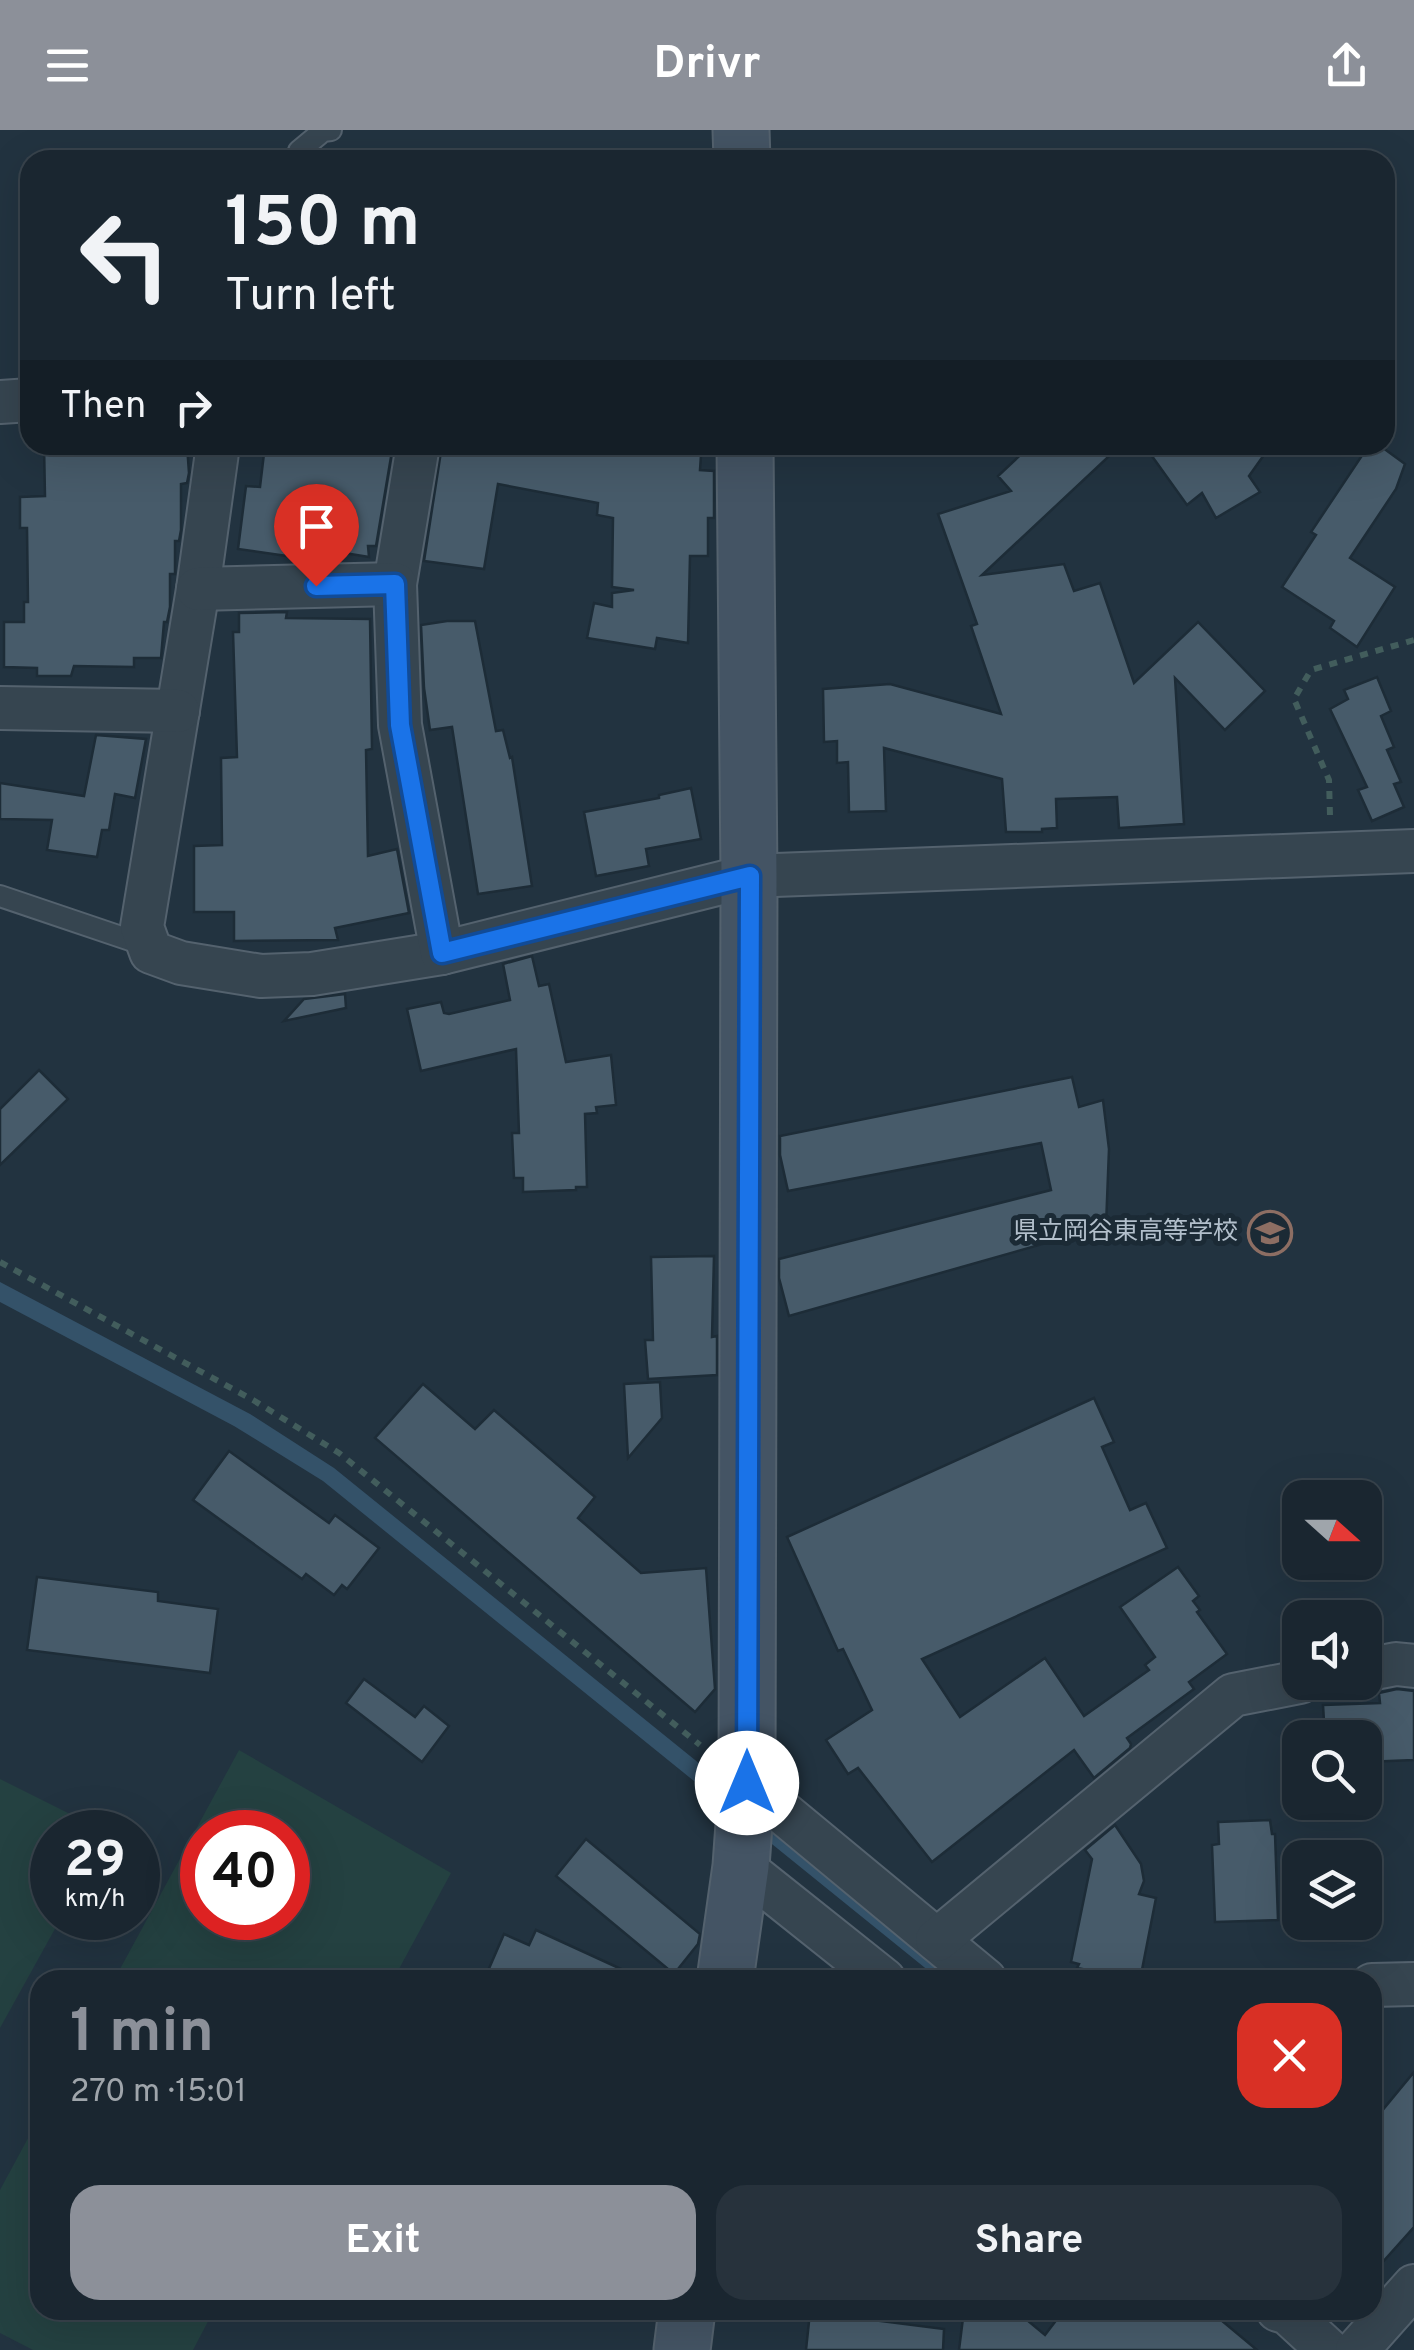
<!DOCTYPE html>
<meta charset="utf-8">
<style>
:root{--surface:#1a2630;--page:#27323c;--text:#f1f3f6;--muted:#9fa5ab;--line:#38434c;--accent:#8c9099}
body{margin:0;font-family:Overpass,"Noto Sans JP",sans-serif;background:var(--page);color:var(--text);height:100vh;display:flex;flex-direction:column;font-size:38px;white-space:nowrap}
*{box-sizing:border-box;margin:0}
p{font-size:32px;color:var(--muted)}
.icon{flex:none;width:55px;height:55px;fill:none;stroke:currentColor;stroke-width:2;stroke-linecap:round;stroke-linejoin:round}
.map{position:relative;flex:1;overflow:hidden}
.details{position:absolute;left:30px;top:1840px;width:1352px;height:350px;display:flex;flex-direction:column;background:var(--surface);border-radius:30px;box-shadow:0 10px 40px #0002,0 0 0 2px var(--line)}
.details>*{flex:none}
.hud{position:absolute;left:20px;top:20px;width:1375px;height:305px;border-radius:30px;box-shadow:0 10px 40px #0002,0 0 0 2px var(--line);background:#1a2630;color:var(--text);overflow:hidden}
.needle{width:65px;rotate:111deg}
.buttons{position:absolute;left:1282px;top:1350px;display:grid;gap:20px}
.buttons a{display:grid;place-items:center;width:100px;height:100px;border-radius:20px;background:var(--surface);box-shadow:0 10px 40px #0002,0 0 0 2px var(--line);font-size:50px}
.speed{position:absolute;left:30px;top:1680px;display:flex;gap:20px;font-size:50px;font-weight:700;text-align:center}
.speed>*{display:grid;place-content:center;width:130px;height:130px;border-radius:50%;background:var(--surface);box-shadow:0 10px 40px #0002,0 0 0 2px var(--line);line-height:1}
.speed small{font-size:25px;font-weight:400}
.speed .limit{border:15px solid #d22;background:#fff;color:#111}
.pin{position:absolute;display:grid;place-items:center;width:85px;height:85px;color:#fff;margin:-102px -42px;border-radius:50% 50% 50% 0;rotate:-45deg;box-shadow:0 0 10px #0007}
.pin .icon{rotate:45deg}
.me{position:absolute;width:110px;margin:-55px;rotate:0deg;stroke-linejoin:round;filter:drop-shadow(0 0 8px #0008)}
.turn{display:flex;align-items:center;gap:35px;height:210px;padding:0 40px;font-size:45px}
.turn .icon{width:130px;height:130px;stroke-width:2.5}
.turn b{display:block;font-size:70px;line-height:85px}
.then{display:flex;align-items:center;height:95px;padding:0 40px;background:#0003;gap:20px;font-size:38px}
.round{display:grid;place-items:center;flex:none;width:105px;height:105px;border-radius:30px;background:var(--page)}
.summary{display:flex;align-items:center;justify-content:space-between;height:170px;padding:0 40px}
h1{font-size:60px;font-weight:700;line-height:75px;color:var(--accent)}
.primary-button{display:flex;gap:20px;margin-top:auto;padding:20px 40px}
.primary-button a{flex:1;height:115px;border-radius:30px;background:var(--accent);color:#fff;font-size:40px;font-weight:700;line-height:115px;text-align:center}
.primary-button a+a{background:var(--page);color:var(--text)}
header{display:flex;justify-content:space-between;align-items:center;height:130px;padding:0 40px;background:var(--accent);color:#fff;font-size:45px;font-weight:700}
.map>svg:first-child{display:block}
.green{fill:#244141;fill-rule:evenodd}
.water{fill:#345269}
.building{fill:#475b6a;stroke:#1d2c37;stroke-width:2.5}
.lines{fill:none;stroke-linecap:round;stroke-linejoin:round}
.lane-casing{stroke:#54626e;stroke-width:24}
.street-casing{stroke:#54626e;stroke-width:46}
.secondary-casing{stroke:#54626e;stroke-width:59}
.path{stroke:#425d5c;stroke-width:6;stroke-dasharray:8 8;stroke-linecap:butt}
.lane{stroke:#364550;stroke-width:20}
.street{stroke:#364550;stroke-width:42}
.secondary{stroke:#445464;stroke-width:55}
.route-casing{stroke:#114b97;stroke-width:25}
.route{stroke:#1a73e8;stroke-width:18}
.labels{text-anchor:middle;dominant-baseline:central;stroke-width:10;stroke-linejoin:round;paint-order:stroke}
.poi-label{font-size:25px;fill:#b2bfcb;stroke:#1b2a35;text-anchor:end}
</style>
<header><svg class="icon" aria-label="menu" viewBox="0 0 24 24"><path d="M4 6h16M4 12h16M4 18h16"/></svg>Drivr<svg class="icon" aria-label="share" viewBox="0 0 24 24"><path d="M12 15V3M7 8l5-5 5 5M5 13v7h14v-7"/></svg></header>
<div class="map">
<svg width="1414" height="2220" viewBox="0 0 1414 2220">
<rect width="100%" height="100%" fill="#223340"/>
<!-- green -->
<g class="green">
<path d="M 239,1620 L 451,1743 L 393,1850 L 114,1850 ZM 202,1702 L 288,1702 L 288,1788 L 202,1788 Z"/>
<path d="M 0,1649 L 106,1702 L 52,1702 L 52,1788 L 61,1788 L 0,1898 Z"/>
<path d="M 40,1986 L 40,2180 L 214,2180 L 193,2220 L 33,2220 L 0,2203 L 0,2060 Z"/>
</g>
<!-- water -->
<path class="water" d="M 0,1152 L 250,1284 L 334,1338 L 967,1850 L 940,1850 L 323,1351 L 234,1296 L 0,1172 Z"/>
<!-- building -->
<g class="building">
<path d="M 44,315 L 187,315 L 189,343 L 187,353 L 181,354 L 181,400 L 179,411 L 175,411 L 175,444 L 170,444 L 170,477 L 167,492 L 164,492 L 161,528 L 134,528 L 134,537 L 74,536 L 71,546 L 37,546 L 37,538 L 4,537 L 4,492 L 24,492 L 24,472 L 28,472 L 27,398 L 20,398 L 20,367 L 45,366 Z"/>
<path d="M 265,315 L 393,315 L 376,416 L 368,416 L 369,427 L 295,415 L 294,427 L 238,419 L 246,356 L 260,357 Z"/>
<path d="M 442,315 L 604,315 L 603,318 L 701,325 L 700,340 L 714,341 L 714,388 L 708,388 L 708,426 L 690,426 L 688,513 L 657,508 L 655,519 L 587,508 L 594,473 L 612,477 L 612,463 L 634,460 L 612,457 L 613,388 L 597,385 L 598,373 L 498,354 L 484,439 L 424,431 Z"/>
<path d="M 1031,315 L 1121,315 L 982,445 L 1064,434 L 1074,461 L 1100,453 L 1134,553 L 1198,492 L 1265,561 L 1225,600 L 1175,548 L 1184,694 L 1119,698 L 1117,667 L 1056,669 L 1057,698 L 1042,699 L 1042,702 L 1006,702 L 1002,649 L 884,618 L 886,681 L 849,682 L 848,632 L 837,633 L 837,611 L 824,612 L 823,559 L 890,554 L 1001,584 L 971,496 L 977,494 L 938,384 L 1011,361 L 998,346 Z"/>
<path d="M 1144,315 L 1271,315 L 1249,346 L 1260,362 L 1216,388 L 1202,363 L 1187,375 Z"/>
<path d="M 1369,315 L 1379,315 L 1405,334 L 1396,359 L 1350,428 L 1395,457 L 1357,517 L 1330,498 L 1334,491 L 1282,457 L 1316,405 L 1311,402 Z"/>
<path d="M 287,482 L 286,488 L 370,489 L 372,619 L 366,620 L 368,726 L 397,719 L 409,783 L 335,798 L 338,810 L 234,811 L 234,782 L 194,782 L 194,716 L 222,715 L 221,628 L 237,627 L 233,502 L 239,502 L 239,483 Z"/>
<path d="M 447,491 L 475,491 L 496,601 L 503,600 L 510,628 L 512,627 L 532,756 L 478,764 L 452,597 L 430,600 L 424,558 L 421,495 Z"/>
<path d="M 1377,547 L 1391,581 L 1381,586 L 1394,617 L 1387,620 L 1401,652 L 1394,654 L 1404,677 L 1372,691 L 1358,660 L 1367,657 L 1330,579 L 1348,569 L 1344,560 Z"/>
<path d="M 96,605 L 146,609 L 135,668 L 115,664 L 109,700 L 102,700 L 97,727 L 47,720 L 52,690 L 0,689 L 0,653 L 84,666 Z"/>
<path d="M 691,658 L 701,709 L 646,719 L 649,736 L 596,746 L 584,682 L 659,668 L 659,665 Z"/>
<path d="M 532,826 L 539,856 L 549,854 L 566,932 L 611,925 L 616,975 L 596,977 L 597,983 L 585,984 L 587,1057 L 576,1057 L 576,1060 L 523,1062 L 523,1048 L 514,1048 L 512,1003 L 519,1003 L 516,919 L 421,941 L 407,879 L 441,872 L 444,883 L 449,884 L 510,870 L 503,834 Z"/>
<path d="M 345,864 L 346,878 L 284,891 L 304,869 Z"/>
<path d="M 39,940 L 68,969 L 0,1035 L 0,979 Z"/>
<path d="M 1072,947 L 1079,977 L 1103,970 L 1109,1019 L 1106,1096 L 789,1186 L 779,1148 L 779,1129 L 1051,1060 L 1041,1013 L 788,1061 L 780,1025 L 780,1006 Z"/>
<path d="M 714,1126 L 712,1207 L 717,1206 L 717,1245 L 648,1249 L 645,1210 L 653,1210 L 651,1127 Z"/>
<path d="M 660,1252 L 662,1288 L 628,1328 L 624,1254 Z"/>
<path d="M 423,1254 L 475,1299 L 494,1280 L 595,1367 L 578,1388 L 641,1443 L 706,1438 L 715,1559 L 695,1582 L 375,1308 Z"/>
<path d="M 1094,1268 L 1114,1312 L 1102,1317 L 1130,1380 L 1146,1373 L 1167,1418 L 922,1529 L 960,1587 L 1045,1528 L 1084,1586 L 1149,1540 L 1145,1535 L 1155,1527 L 1120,1477 L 1178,1437 L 1199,1466 L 1193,1471 L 1200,1480 L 1197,1482 L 1227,1524 L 1189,1552 L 1194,1559 L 1127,1608 L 1131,1614 L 1130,1618 L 1094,1648 L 1074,1620 L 932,1732 L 858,1638 L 848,1644 L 826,1610 L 872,1580 L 843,1519 L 838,1521 L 787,1407 Z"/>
<path d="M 229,1321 L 329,1393 L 335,1385 L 379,1418 L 347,1459 L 342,1455 L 334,1465 L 306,1444 L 302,1449 L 193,1370 Z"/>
<path d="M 37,1447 L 158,1462 L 158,1471 L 218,1479 L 210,1543 L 27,1520 Z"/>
<path d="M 364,1549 L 415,1587 L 424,1576 L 449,1596 L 422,1632 L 346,1573 Z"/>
<path d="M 1397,1559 L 1414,1561 L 1414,1630 L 1365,1632 L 1365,1608 L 1325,1608 L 1323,1575 L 1380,1573 L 1379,1563 Z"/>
<path d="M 1270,1690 L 1272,1704 L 1275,1704 L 1278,1790 L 1215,1792 L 1212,1715 L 1219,1714 L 1218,1692 Z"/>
<path d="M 1115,1695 L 1141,1734 L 1144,1751 L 1139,1764 L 1156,1768 L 1140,1850 L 1077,1838 L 1079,1834 L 1071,1832 L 1092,1729 L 1085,1720 Z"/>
<path d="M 586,1709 L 700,1804 L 698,1814 L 674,1844 L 556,1746 Z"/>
<path d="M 536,1800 L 645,1850 L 484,1850 L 504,1804 L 529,1815 Z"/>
<path d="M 1414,1942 L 1414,2097 L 1372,2144 L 1372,1993 Z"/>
<path d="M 964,2180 L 1015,2180 L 1045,2205 L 1064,2180 L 1209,2180 L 1257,2220 L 959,2220 Z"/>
<path d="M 810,2182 L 944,2199 L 943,2220 L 806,2220 Z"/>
</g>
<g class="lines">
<defs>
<g id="lane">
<path d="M 299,21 L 323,1 L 331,0"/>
<path d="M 0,766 L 130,810 L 142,797"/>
</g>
<g id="street">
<path d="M 0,272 L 30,270"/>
<path d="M 218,315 L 198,459 L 142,797 L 151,822 L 181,833 L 261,846 L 312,844 L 442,823 L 749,746 L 1414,721"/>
<path d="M 418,315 L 395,454 L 400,595 L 442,823"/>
<path d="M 198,459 L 395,454"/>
<path d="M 0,578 L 178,581"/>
<path d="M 1365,1540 L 1396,1534 L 1414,1536"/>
<path d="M 747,1653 L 985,1850"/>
<path d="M 741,1736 L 884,1850"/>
<path d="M 937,1810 L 1233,1565 L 1300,1552"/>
<path d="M 1372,1855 L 1414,1854"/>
<path d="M 1278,2180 L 1288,2183 L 1328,2220"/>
<path d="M 1357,2220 L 1414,2156"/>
</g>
<g id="secondary">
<path d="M 741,0 L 742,30"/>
<path d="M 725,1850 L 741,1736 L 747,1653 L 749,746 L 745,315"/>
<path d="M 682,2220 L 687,2180"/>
</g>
</defs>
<!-- lane casing -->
<use href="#lane" class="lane-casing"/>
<!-- street casing -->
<use href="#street" class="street-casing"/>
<!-- secondary casing -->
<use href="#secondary" class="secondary-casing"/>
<!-- path -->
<g class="path">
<path d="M 1330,685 L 1329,650 L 1294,569 L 1311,540 L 1414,510"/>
<path d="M 0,1132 L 253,1270 L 339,1323 L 700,1615"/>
</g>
<!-- lane -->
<use href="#lane" class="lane"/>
<!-- street -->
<use href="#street" class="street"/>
<!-- secondary -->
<use href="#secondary" class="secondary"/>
</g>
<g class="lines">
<defs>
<path id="route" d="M 316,456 L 395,454 L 400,595 L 442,823 L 750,746 L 747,1653"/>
</defs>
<!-- route casing -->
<use href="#route" class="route-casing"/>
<!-- route -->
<use href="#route" class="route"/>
</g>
<!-- icons -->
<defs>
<symbol id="school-ring" viewBox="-11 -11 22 22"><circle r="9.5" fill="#1b2a35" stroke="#8d6e63" stroke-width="1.5"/><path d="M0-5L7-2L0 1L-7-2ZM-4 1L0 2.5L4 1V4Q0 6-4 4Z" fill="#8d6e63"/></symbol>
</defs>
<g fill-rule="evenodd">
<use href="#school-ring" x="1245" y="1078" width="50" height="50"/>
</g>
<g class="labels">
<!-- poi labels -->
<g class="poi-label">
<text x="1238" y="1103">県立岡谷東高等学校</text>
</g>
</g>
</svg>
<div class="buttons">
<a><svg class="needle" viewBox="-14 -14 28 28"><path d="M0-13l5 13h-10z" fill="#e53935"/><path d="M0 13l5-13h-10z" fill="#9fa5ab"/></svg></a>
<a><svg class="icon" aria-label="sound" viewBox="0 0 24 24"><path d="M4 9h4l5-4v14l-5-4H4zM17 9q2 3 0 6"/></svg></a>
<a><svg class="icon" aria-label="search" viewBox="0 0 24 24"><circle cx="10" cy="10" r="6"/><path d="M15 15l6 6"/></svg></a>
<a><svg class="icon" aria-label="layers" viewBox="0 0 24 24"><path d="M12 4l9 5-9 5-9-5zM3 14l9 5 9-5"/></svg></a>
</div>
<div class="speed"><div>29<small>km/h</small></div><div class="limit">40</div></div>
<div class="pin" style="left:316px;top:456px;background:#d93025"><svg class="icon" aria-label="arrive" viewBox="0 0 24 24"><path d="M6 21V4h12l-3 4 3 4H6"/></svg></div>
<svg class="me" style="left:747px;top:1653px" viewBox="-20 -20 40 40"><circle r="19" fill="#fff"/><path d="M0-13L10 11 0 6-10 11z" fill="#1a73e8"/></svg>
<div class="hud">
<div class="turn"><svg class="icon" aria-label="left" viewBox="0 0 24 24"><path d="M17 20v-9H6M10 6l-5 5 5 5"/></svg><div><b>150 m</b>Turn left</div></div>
<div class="then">Then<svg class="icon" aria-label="right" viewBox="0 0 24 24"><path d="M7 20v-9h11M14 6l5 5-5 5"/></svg></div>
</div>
<section class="details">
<div class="summary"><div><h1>1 min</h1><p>270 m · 15:01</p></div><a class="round" style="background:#d93025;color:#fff"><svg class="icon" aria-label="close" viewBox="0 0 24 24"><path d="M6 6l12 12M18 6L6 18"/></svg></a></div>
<div class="primary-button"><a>Exit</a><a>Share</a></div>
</section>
</div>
